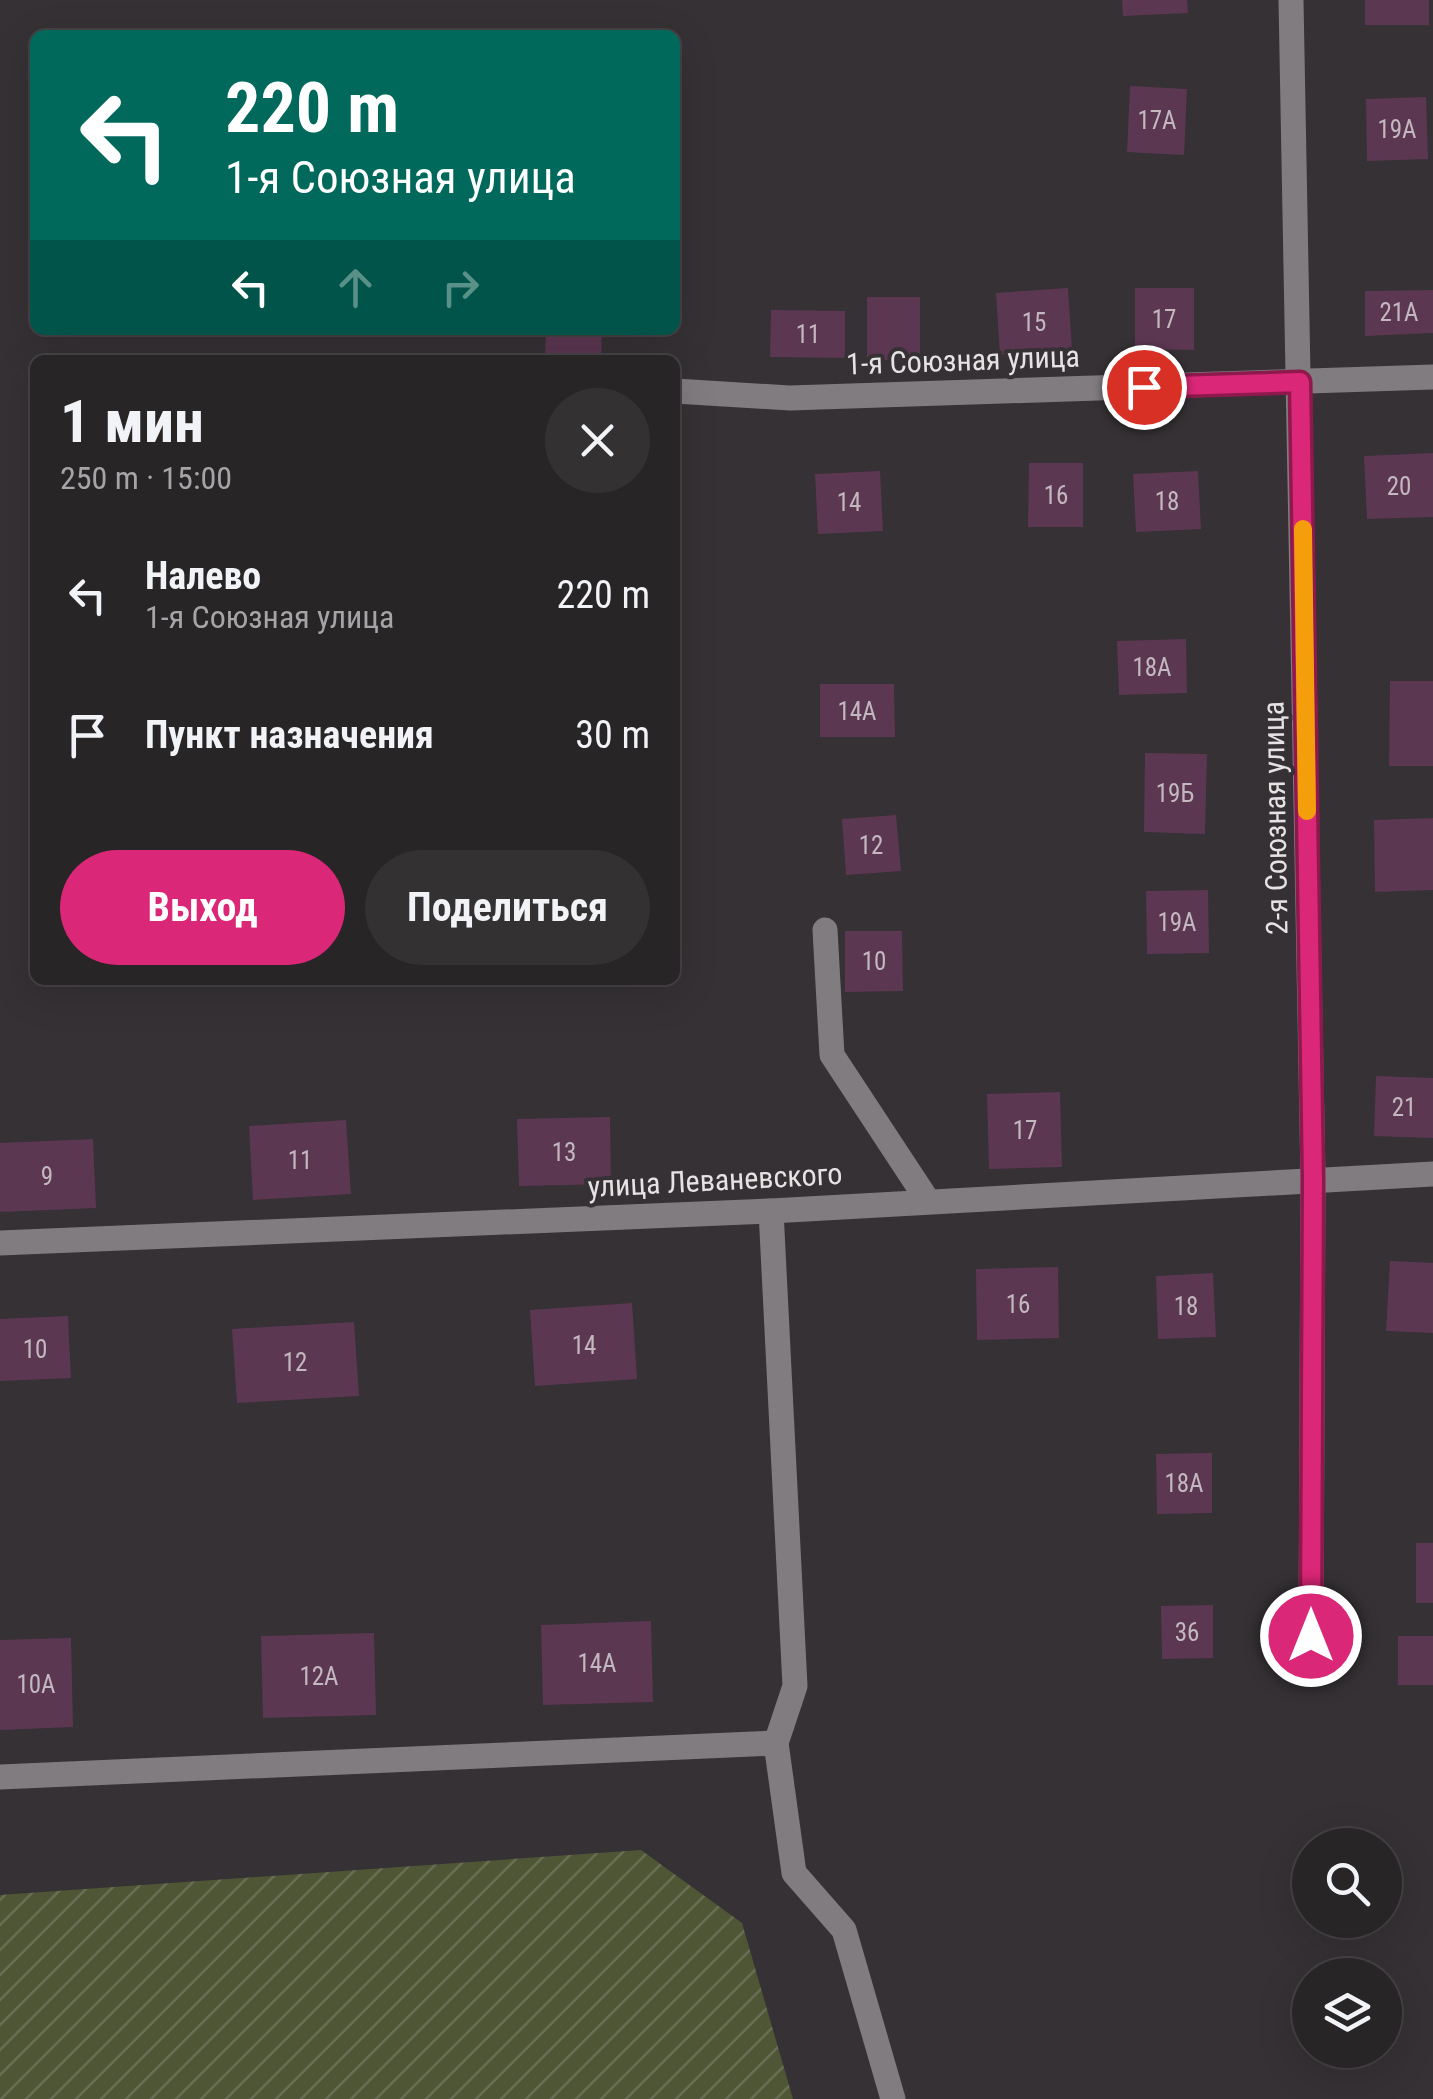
<!DOCTYPE html>
<html lang="ru">
<meta charset="utf-8">
<style>
:root{--surface:#282527;--page:#343133;--text:#f1f3f6;--muted:#a5a5a7;--line:#444244;--accent:#db2777}
body{margin:0;font-family:"Roboto Condensed",sans-serif;background:var(--page);color:var(--text);height:100vh;display:flex;flex-direction:column;font-size:38px;white-space:nowrap}
*{box-sizing:border-box;margin:0}
p{font-size:32px;color:var(--muted)}
.icon{flex:none;width:55px;height:55px;fill:none;stroke:currentColor;stroke-width:2;stroke-linecap:round;stroke-linejoin:round}
.map{position:relative;flex:1;overflow:hidden}
.sheet{position:absolute;left:30px;top:355px;width:650px;height:630px;display:flex;flex-direction:column;background:var(--surface);border-radius:15px;box-shadow:0 10px 40px #0002,0 0 0 2px var(--line)}
.sheet>*{flex:none}
.hud{position:absolute;left:30px;top:30px;width:650px;height:305px;border-radius:15px;box-shadow:0 10px 40px #0002,0 0 0 2px var(--line);background:#00695c;color:#fff;overflow:hidden}
.buttons{position:absolute;left:1292px;top:1828px;display:grid;gap:20px}
.buttons a{display:grid;place-items:center;width:110px;height:110px;border-radius:50%;background:var(--surface);box-shadow:0 10px 40px #0002,0 0 0 2px var(--line);font-size:50px}
.pin{position:absolute;display:grid;place-items:center;width:85px;height:85px;color:#fff;margin:-42px;border:5px solid #fff;border-radius:50%;box-shadow:0 2px 10px #0007}
.me{position:absolute;width:110px;margin:-55px;rotate:0deg;stroke-linejoin:round;filter:drop-shadow(0 0 8px #0008)}
.turn{display:flex;align-items:center;gap:35px;height:210px;padding:0 30px;font-size:45px}
.turn .icon{width:130px;height:130px;stroke-width:2.5}
.turn b{display:block;font-size:70px;line-height:85px}
.lanes{display:flex;align-items:center;height:95px;padding:0 30px;background:#0003;justify-content:center;gap:50px;direction:ltr}
.lanes .off{opacity:.35}
.round{display:grid;place-items:center;flex:none;width:105px;height:105px;border-radius:52px;background:var(--page)}
.summary{display:flex;align-items:center;justify-content:space-between;height:170px;padding:0 30px}
h1{font-size:60px;font-weight:700;line-height:75px}
.button{display:flex;gap:20px;margin-top:auto;padding:20px 30px}
.button a{flex:1;height:115px;border-radius:60px;background:var(--accent);color:#fff;font-size:40px;font-weight:700;line-height:115px;text-align:center}
.button a+a{background:var(--page);color:var(--text)}
ul{padding:0;list-style:none}
li{display:flex;align-items:center;gap:30px;height:140px;padding:0 30px}
li div{flex:1}
li b{display:block;font-size:38px}
li em{font-style:normal}
.map>svg:first-child{display:block}
.garden{fill:url(#garden-furrows)}
.building{fill:#5c3752}
.lines{fill:none;stroke-linecap:round;stroke-linejoin:round}
.minor{stroke:#807c7f;stroke-width:25}
.route-casing{stroke:#8e194d;stroke-width:25}
.route{stroke:#db2777;stroke-width:18}
.slow{stroke:#f59e0b;stroke-width:18}
.labels{text-anchor:middle;dominant-baseline:central;stroke-width:8;stroke-linejoin:round;paint-order:stroke}
.number-label{font-size:25px;fill:#c3b8c0}
.street-label{font-size:30px;fill:#e5e3e4;stroke:#353134}
</style>
<div class="map">
<svg width="1433" height="2099" viewBox="0 0 1433 2099">
<defs>
<pattern id="garden-furrows" width="10" height="10" patternUnits="userSpaceOnUse" patternTransform="scale(2.5)"><rect width="10" height="10" fill="#4f5636"/><path d="M-1 1l2-2M0 10L10 0M9 11l2-2" fill="none" stroke="#686e53"/></pattern>
</defs>
<rect width="100%" height="100%" fill="#353134"/>
<!-- garden -->
<path class="garden" d="M 641,1850 L 742,1923 L 793,2099 L 0,2099 L 0,1895 Z"/>
<!-- building -->
<g class="building">
<path d="M 1122,0 L 1187,0 L 1188,13 L 1123,16 Z"/>
<rect x="1365" y="0" width="64" height="25"/>
<path d="M 1130,86 L 1187,89 L 1184,155 L 1127,152 Z"/>
<path d="M 1426,97 L 1428,159 L 1367,161 L 1366,99 Z"/>
<path d="M 1068,288 L 1072,350 L 1000,355 L 996,293 Z"/>
<path d="M 1135,288 L 1194,288 L 1194,350 L 1135,349 Z"/>
<path d="M 1433,290 L 1433,333 L 1365,336 L 1365,291 Z"/>
<rect x="867" y="297" width="53" height="63"/>
<path d="M 771,310 L 845,311 L 845,358 L 770,357 Z"/>
<path d="M 546,330 L 602,330 L 601,360 L 545,360 Z"/>
<path d="M 1433,453 L 1433,517 L 1367,519 L 1364,456 Z"/>
<path d="M 1029,463 L 1083,463 L 1083,527 L 1028,527 Z"/>
<path d="M 880,471 L 883,531 L 818,534 L 815,474 Z"/>
<path d="M 1198,471 L 1201,529 L 1136,532 L 1133,474 Z"/>
<path d="M 1186,639 L 1187,693 L 1119,695 L 1117,641 Z"/>
<path d="M 1390,681 L 1433,681 L 1433,766 L 1389,766 Z"/>
<path d="M 820,684 L 894,684 L 895,737 L 820,737 Z"/>
<path d="M 1145,753 L 1207,754 L 1205,834 L 1144,832 Z"/>
<path d="M 896,815 L 901,871 L 846,875 L 842,819 Z"/>
<path d="M 1433,818 L 1433,890 L 1375,892 L 1374,820 Z"/>
<path d="M 1208,890 L 1209,953 L 1147,954 L 1146,891 Z"/>
<path d="M 845,931 L 902,931 L 903,991 L 845,992 Z"/>
<path d="M 1376,1076 L 1433,1078 L 1433,1138 L 1374,1136 Z"/>
<path d="M 1060,1092 L 1062,1167 L 989,1169 L 987,1094 Z"/>
<path d="M 610,1117 L 611,1184 L 519,1186 L 517,1119 Z"/>
<path d="M 346,1120 L 351,1194 L 253,1200 L 249,1126 Z"/>
<path d="M 93,1139 L 96,1208 L 0,1212 L 0,1143 Z"/>
<path d="M 1390,1261 L 1433,1263 L 1433,1333 L 1386,1331 Z"/>
<path d="M 1058,1267 L 1059,1338 L 977,1340 L 976,1269 Z"/>
<path d="M 1213,1273 L 1216,1337 L 1158,1339 L 1156,1276 Z"/>
<path d="M 632,1303 L 637,1379 L 535,1386 L 530,1310 Z"/>
<path d="M 68,1316 L 71,1378 L 0,1381 L 0,1319 Z"/>
<path d="M 354,1322 L 359,1396 L 237,1403 L 232,1329 Z"/>
<path d="M 1212,1453 L 1212,1513 L 1157,1514 L 1156,1454 Z"/>
<rect x="1416" y="1543" width="17" height="60"/>
<path d="M 1213,1605 L 1213,1658 L 1162,1659 L 1161,1606 Z"/>
<path d="M 651,1621 L 653,1702 L 543,1705 L 541,1625 Z"/>
<path d="M 374,1633 L 376,1715 L 263,1718 L 261,1636 Z"/>
<rect x="1398" y="1636" width="35" height="49"/>
<path d="M 71,1638 L 73,1727 L 0,1730 L 0,1640 Z"/>
</g>
<g class="lines">
<!-- minor -->
<g class="minor">
<path d="M 1291,0 L 1313,1178 L 1311,1636"/>
<path d="M 675,391 L 790,398 L 1433,377"/>
<path d="M 825,930 L 832,1055 L 928,1201"/>
<path d="M 771,1211 L 795,1686 L 776,1743 L 794,1873 L 844,1930 L 893,2099"/>
<path d="M 0,1243 L 771,1211 L 1433,1174"/>
<path d="M 0,1777 L 776,1743"/>
</g>
</g>
<g class="lines">
<defs>
<path id="route" d="M 1144,387 L 1300,382 L 1313,1178 L 1311,1636"/>
</defs>
<!-- route casing -->
<use href="#route" class="route-casing"/>
<!-- route -->
<use href="#route" class="route"/>
<!-- slow -->
<path class="slow" d="M 1303,529 L 1307,811"/>
</g>
<g class="labels">
<!-- number labels -->
<g class="number-label">
<text x="1157" y="120">17А</text>
<text x="1397" y="129">19А</text>
<text x="1399" y="312">21А</text>
<text x="1164" y="319">17</text>
<text x="1034" y="322">15</text>
<text x="808" y="334">11</text>
<text x="1399" y="486">20</text>
<text x="1056" y="495">16</text>
<text x="1167" y="501">18</text>
<text x="849" y="502">14</text>
<text x="1152" y="667">18А</text>
<text x="857" y="711">14А</text>
<text x="1175" y="793">19Б</text>
<text x="871" y="845">12</text>
<text x="1177" y="922">19А</text>
<text x="874" y="961">10</text>
<text x="1404" y="1107">21</text>
<text x="1025" y="1130">17</text>
<text x="564" y="1152">13</text>
<text x="300" y="1160">11</text>
<text x="47" y="1176">9</text>
<text x="1018" y="1304">16</text>
<text x="1186" y="1306">18</text>
<text x="584" y="1345">14</text>
<text x="35" y="1349">10</text>
<text x="295" y="1362">12</text>
<text x="1184" y="1483">18А</text>
<text x="1187" y="1632">36</text>
<text x="597" y="1663">14А</text>
<text x="319" y="1676">12А</text>
<text x="36" y="1684">10А</text>
</g>
<!-- street labels -->
<g class="street-label">
<text transform="translate(963 360) rotate(-2)">1-я Союзная улица</text>
<text transform="translate(1275 818) rotate(-91)">2-я Союзная улица</text>
<text transform="translate(715 1180) rotate(-3)">улица Леваневского</text>
</g>
</g>
</svg>
<div class="buttons">
<a><svg class="icon" aria-label="search" viewBox="0 0 24 24"><circle cx="10" cy="10" r="6"/><path d="M15 15l6 6"/></svg></a>
<a><svg class="icon" aria-label="layers" viewBox="0 0 24 24"><path d="M12 4l9 5-9 5-9-5zM3 14l9 5 9-5"/></svg></a>
</div>
<div class="pin" style="left:1144px;top:387px;background:#d93025"><svg class="icon" aria-label="arrive" viewBox="0 0 24 24"><path d="M6 21V4h12l-3 4 3 4H6"/></svg></div>
<svg class="me" style="left:1311px;top:1636px" viewBox="-20 -20 40 40"><circle r="17" fill="#db2777" stroke="#fff" stroke-width="3"/><path d="M0-11L8 9 0 5-8 9z" fill="#fff"/></svg>
<div class="hud">
<div class="turn"><svg class="icon" aria-label="left" viewBox="0 0 24 24"><path d="M17 20v-9H6M10 6l-5 5 5 5"/></svg><div><b>220 m</b>1-я Союзная улица</div></div>
<div class="lanes"><svg class="icon" aria-label="left" viewBox="0 0 24 24"><path d="M17 20v-9H6M10 6l-5 5 5 5"/></svg><svg class="icon off" aria-label="ahead" viewBox="0 0 24 24"><path d="M12 20V5M6 11l6-6 6 6"/></svg><svg class="icon off" aria-label="right" viewBox="0 0 24 24"><path d="M7 20v-9h11M14 6l5 5-5 5"/></svg></div>
</div>
<section class="sheet">
<div class="summary"><div><h1>1 мин</h1><p>250 m · 15:00</p></div><a class="round"><svg class="icon" aria-label="close" viewBox="0 0 24 24"><path d="M6 6l12 12M18 6L6 18"/></svg></a></div>
<ul>
<li><svg class="icon" aria-label="left" viewBox="0 0 24 24"><path d="M17 20v-9H6M10 6l-5 5 5 5"/></svg><div><b>Налево</b><p>1-я Союзная улица</p></div><em>220 m</em></li>
<li><svg class="icon" aria-label="arrive" viewBox="0 0 24 24"><path d="M6 21V4h12l-3 4 3 4H6"/></svg><div><b>Пункт назначения</b></div><em>30 m</em></li>
</ul>
<div class="button"><a>Выход</a><a>Поделиться</a></div>
</section>
</div>
